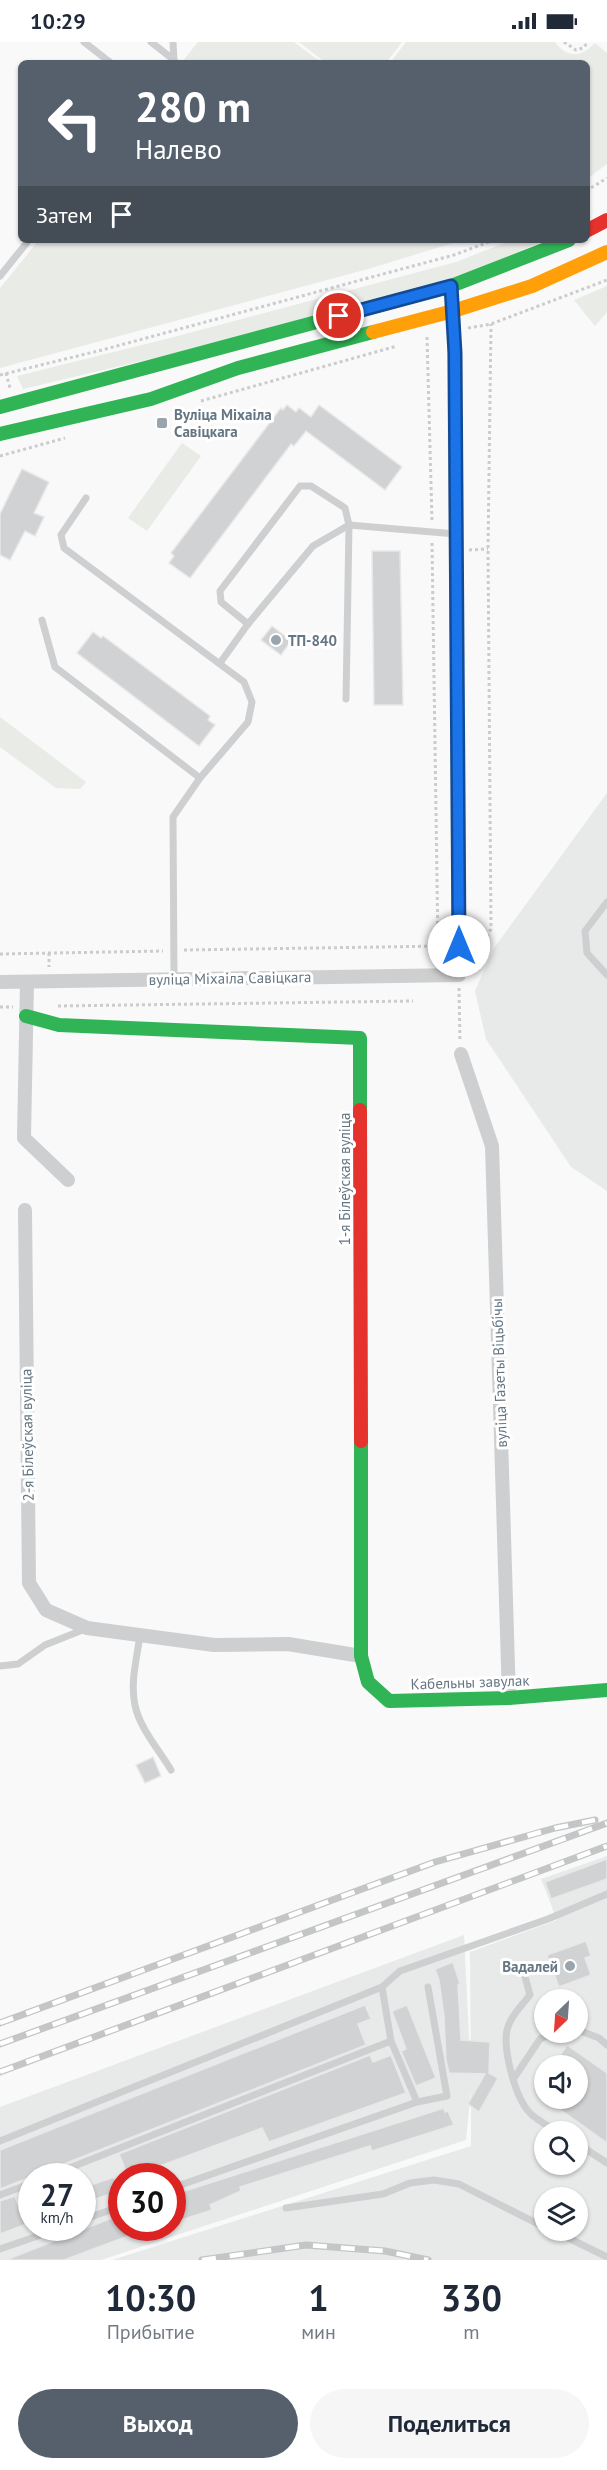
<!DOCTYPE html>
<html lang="ru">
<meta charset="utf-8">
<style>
:root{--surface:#fff;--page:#f6f6f7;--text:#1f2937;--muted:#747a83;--accent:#56606c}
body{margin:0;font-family:"PT Sans",sans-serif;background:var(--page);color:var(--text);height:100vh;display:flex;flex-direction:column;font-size:22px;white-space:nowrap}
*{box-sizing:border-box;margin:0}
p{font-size:20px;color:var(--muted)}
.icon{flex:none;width:33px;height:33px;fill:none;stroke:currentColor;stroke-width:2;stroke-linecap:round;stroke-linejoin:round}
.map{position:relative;height:2218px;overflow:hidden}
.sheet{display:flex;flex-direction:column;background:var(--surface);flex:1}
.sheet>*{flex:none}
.banner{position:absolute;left:18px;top:18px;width:572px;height:183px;border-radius:9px;box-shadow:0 2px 4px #0004;background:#56606c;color:#fff;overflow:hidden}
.needle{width:39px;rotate:205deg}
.controls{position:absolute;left:534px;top:1947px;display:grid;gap:12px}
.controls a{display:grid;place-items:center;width:54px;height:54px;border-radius:50%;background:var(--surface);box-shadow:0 2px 4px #0004;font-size:30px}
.speed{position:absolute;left:18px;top:2121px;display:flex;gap:12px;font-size:30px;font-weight:700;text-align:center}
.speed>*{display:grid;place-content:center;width:78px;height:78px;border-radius:50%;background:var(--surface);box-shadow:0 2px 4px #0004;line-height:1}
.speed small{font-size:15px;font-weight:400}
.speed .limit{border:9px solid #d22;background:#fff;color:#111}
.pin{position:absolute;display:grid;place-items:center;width:51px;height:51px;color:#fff;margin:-26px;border:3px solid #fff;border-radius:50%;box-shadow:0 2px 6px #0007}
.me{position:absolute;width:66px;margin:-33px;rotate:0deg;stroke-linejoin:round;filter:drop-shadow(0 0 4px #0008)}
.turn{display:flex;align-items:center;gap:21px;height:126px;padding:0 18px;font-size:27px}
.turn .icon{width:78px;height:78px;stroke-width:2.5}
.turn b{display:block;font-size:42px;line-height:51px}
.then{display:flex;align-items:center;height:57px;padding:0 18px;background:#0003;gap:12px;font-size:22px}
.eta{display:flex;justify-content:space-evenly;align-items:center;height:102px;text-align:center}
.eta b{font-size:36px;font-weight:600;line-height:42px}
.action{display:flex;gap:12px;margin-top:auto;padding:12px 18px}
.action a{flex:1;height:69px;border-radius:36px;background:var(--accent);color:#fff;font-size:24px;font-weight:600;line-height:69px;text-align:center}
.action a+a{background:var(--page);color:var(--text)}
.status{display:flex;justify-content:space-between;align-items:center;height:42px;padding:0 30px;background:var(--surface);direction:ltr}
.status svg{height:16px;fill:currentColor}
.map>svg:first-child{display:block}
.built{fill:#e8e9e9;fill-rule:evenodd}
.green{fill:#e8ebe6}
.building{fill:#d0d2d3;stroke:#e8e8e8;stroke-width:1.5}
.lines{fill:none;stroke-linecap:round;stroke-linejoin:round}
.path{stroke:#cbcccd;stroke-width:3;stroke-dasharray:3 3;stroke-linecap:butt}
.lane{stroke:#cecfd0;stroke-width:7}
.street{stroke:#cecfd0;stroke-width:14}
.fast{stroke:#30b455;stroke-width:14}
.slow{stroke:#ff9f0a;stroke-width:14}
.jam{stroke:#e5322d;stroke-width:14}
.rail-casing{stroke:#c3c5c6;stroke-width:7}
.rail{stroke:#fff;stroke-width:4.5;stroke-dasharray:14;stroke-linecap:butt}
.route-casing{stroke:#114b97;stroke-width:15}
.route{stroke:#1a73e8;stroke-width:10}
.poi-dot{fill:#99a4ac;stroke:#fff;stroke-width:2}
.labels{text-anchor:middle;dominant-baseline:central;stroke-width:6;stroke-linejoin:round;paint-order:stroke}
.poi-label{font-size:15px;font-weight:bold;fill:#657683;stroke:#fff;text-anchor:start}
.street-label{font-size:15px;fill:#657683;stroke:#fff}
</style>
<div class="status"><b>10:29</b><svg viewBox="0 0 49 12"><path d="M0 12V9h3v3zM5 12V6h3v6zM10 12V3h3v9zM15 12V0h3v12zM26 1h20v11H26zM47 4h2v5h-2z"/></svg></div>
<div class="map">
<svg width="607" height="2218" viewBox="0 0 607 2218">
<rect width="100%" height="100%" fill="#f9f9f9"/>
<!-- built -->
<g class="built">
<path d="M 607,751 L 607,1149 L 571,1125 L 486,997 L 475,949 L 494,906 Z"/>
<path d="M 607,1814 L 607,2218 L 112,2218 L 471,2104 L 471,2048 L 466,2098 L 101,2218 L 0,2218 L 0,2065 L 464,1893 L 471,2036 L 470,1910 L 557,1878 L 541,1837 ZM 544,1958 L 578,1958 L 578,1990 L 544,1990 ZM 544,2024 L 578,2024 L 578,2056 L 544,2056 ZM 544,2090 L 578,2090 L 578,2122 L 544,2122 ZM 32,2134 L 82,2134 L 82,2186 L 32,2186 ZM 122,2134 L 172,2134 L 172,2186 L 122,2186 ZM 544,2156 L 578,2156 L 578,2188 L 544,2188 Z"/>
</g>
<!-- green -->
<g class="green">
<path d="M 198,0 L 294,0 L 322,21 L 181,21 Z"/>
<path d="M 299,0 L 402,0 L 386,21 L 326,21 Z"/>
<path d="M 406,0 L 555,0 C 568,17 581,15 595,1 L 607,11 L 607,122 L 587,137 L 586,21 L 390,21 Z"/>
<path d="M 39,198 L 463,198 L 368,227 L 0,326 L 0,246 Z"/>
<path d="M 512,198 L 546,198 L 461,234 L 175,311 L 23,347 L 17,334 L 170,296 L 456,220 Z"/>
<path d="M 607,244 L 607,270 L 595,284 L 574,258 Z"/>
<path d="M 182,401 L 201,414 L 147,489 L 128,476 Z"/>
<path d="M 0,675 L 86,740 L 80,747 L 56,746 L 0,705 Z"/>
</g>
<!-- building -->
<g class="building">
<path d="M 287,363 L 296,370 L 299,366 L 311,375 L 319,363 L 402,425 L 385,448 L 306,389 L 294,404 L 291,402 L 190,536 L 169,521 L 174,514 L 171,511 L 281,366 L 283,368 Z"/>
<path d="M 22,427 L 49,440 L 34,471 L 44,475 L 35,494 L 25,489 L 10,518 L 0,513 L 0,472 Z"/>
<path d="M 372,509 L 400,509 L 403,663 L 374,663 Z"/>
<path d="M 272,584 L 291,599 L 281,613 L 261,598 Z"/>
<path d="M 93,590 L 101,596 L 103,594 L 210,674 L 208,678 L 215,683 L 199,704 L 77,611 Z"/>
<path d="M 153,1715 L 161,1734 L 145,1741 L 136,1723 Z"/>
<path d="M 607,1817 L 607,1837 L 551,1857 L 545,1840 Z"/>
<path d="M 586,1899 L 591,1914 L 585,1916 L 591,1933 L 559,1945 L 547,1913 Z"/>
<path d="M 453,1920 L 460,1942 L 458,1943 L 461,1998 L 490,2000 L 489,2031 L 498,2036 L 479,2070 L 468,2062 L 485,2032 L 449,2031 L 446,2018 L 444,1974 L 439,1938 L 435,1927 Z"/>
<path d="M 365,1963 L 371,1977 L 358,1982 L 366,2003 L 0,2147 L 0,2108 Z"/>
<path d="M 407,1963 L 436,2036 L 416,2044 L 401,2009 L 406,2007 L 392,1969 Z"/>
<path d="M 567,2003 L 607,2031 L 607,2101 L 544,2056 L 578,2056 L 578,2024 L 553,2024 Z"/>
<path d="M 370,2013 L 373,2020 L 391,2013 L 406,2051 L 269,2100 L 262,2086 L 133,2134 L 128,2134 L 119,2112 Z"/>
<path d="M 444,2066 L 445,2070 L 448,2069 L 454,2083 L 372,2109 L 370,2104 L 240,2145 L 241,2149 L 210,2163 L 212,2168 L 172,2181 L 172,2153 Z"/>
<path d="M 114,2135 L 118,2149 L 82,2162 L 82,2146 Z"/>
<path d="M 15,2154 L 20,2169 L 32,2165 L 32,2180 L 0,2192 L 0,2159 Z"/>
<path d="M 122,2172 L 122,2186 L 147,2187 L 64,2218 L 6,2218 Z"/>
</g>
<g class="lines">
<!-- path -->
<g class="path">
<path d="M 564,0 L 576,8 L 583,6 L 588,0"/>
<path d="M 586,149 L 607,136"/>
<path d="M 468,286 L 491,282 L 607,238"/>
<path d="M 427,295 L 432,479"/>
<path d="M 6,331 L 10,346"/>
<path d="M 0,333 L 102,308 L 372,235 L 454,213 L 494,198"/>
<path d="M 201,359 L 397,304"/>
<path d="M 0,414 L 65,396"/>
<path d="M 432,501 L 438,904"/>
<path d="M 469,508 L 488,507"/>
<path d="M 472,902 L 484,900 L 491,887 L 488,507 L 491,282"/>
<path d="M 184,908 L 445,904"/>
<path d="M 49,911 L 49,925"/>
<path d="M 0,912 L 163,909"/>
<path d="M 459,946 L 460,1000"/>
<path d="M 58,964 L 413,959"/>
<path d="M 0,965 L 13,965"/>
</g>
<!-- lane -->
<g class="lane">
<path d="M 84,0 L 111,21"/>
<path d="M 151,0 L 174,18"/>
<path d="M 173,0 L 174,19"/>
<path d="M 0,234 L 29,198"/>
<path d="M 86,456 L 61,493 L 64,506 L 244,640 L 252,660 L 248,680 L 200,736"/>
<path d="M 42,578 L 55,625 L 200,736 L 173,775 L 174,937"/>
<path d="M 248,582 L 221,560 L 220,549 L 300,444 L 311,444 L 345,466 L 349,483 L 346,657"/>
<path d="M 220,621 L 248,582 L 313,504 L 349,483 L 456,492"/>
<path d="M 607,860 L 585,889 L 587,911 L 607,933"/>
<path d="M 140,1593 C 137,1616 130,1640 135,1663 C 139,1685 159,1708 171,1728"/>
<path d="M 0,1624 L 18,1622 L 45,1603 L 85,1587"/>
<path d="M 524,1931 L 530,1953 C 522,1963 510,1975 507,1988 C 503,2008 515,2057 531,2072 C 538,2079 549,2084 558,2090"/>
<path d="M 578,1988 L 599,1996 L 607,2003"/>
<path d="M 514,2036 L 540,1997 L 554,1990"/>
<path d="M 417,2060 L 447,2054 L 428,1945"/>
<path d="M 0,2099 L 382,1945"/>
<path d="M 578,2102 L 607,2121"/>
<path d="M 49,2134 L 391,1999 L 382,1945 L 400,1929 L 548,1877 L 607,1852"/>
<path d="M 172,2146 L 417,2060 L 391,1999"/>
<path d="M 0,2153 L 32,2141"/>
<path d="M 286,2166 L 383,2152 L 410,2141 L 434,2138 L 459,2142 L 544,2185"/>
<path d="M 82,2178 L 122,2164"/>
<path d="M 552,2188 L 607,2215"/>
<path d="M 0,2207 L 61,2186"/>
</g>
<!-- street -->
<g class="street">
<path d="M 0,940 L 459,933 L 454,288 L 451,244"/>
<path d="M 27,940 L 24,1096 L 68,1138"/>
<path d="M 461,1012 L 492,1104 L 509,1656"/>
<path d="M 25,1168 L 29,1541 L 46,1568 L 87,1586 L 214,1603 L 288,1602 L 361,1614"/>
</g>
<!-- fast -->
<g class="fast">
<path d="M 0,365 L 451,244 L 569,198"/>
<path d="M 0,392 L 151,357 L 238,326 L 373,290"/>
<path d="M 26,974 L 59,983 L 360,996 L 360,1068"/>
<path d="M 361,1399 L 361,1614 L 368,1640 L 389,1659 L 509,1656 L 607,1648"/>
</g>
<!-- slow -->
<path class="slow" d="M 373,290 L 453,269 L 532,244 L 607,210"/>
<!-- jam -->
<g class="jam">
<path d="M 586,189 L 607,178"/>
<path d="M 360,1068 L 361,1399"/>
</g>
<defs>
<g id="rail">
<path d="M 0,1981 L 435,1820 L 555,1786 L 595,1778"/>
<path d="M 0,2002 L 607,1781"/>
<path d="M 0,2030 L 607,1804"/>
<path d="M 202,2218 L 306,2203 L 385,2209 L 428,2218"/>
</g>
</defs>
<!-- rail casing -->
<use href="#rail" class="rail-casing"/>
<!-- rail -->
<use href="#rail" class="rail"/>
</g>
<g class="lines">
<defs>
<path id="route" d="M 339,274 L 451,244 L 455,311 L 459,904"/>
</defs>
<!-- route casing -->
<use href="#route" class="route-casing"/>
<!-- route -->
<use href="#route" class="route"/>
</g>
<!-- markers -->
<g class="poi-dot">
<rect x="156" y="375" width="12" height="12" rx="3"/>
<circle cx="276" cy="598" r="6"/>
<circle cx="570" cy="1924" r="6"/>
</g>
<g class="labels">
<!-- poi labels -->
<g class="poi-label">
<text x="174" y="372">Вуліца Міхаіла<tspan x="174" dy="17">Савіцкага</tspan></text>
<text x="288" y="598">ТП-840</text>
<text x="558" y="1924" text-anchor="end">Вадалей</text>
</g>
<!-- street labels -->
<g class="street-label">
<text transform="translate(230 936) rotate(-1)">вуліца Міхаіла Савіцкага</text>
<text transform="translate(344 1137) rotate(-90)">1-я Білеўская вуліца</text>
<text transform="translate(499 1331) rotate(-92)">вуліца Газеты Віцьбічы</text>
<text transform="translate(27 1393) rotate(-91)">2-я Білеўская вуліца</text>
<text transform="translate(470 1640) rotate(-2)">Кабельны завулак</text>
</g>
</g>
</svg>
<div class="controls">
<a><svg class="needle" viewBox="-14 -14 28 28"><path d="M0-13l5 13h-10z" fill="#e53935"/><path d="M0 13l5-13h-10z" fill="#747a83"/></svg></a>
<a><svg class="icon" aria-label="sound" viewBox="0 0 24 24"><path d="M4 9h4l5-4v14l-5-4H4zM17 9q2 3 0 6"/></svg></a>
<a><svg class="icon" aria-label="search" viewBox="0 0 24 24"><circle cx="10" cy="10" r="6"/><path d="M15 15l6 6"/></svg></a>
<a><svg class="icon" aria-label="layers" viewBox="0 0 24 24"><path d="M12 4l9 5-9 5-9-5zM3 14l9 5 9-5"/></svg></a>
</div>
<div class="speed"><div>27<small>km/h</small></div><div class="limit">30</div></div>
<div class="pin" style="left:339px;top:274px;background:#d93025"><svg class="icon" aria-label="arrive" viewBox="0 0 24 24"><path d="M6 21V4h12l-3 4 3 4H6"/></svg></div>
<svg class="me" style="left:459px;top:904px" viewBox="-20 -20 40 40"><circle r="19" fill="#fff"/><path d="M0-13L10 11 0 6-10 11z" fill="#1a73e8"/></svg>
<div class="banner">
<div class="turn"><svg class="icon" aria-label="left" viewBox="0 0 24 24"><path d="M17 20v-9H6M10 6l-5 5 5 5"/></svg><div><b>280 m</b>Налево</div></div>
<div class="then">Затем<svg class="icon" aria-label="arrive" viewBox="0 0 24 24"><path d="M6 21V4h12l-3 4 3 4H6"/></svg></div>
</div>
</div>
<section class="sheet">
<div class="eta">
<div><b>10:30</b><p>Прибытие</p></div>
<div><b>1</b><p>мин</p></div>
<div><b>330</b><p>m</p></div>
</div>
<div class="action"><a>Выход</a><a>Поделиться</a></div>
</section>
